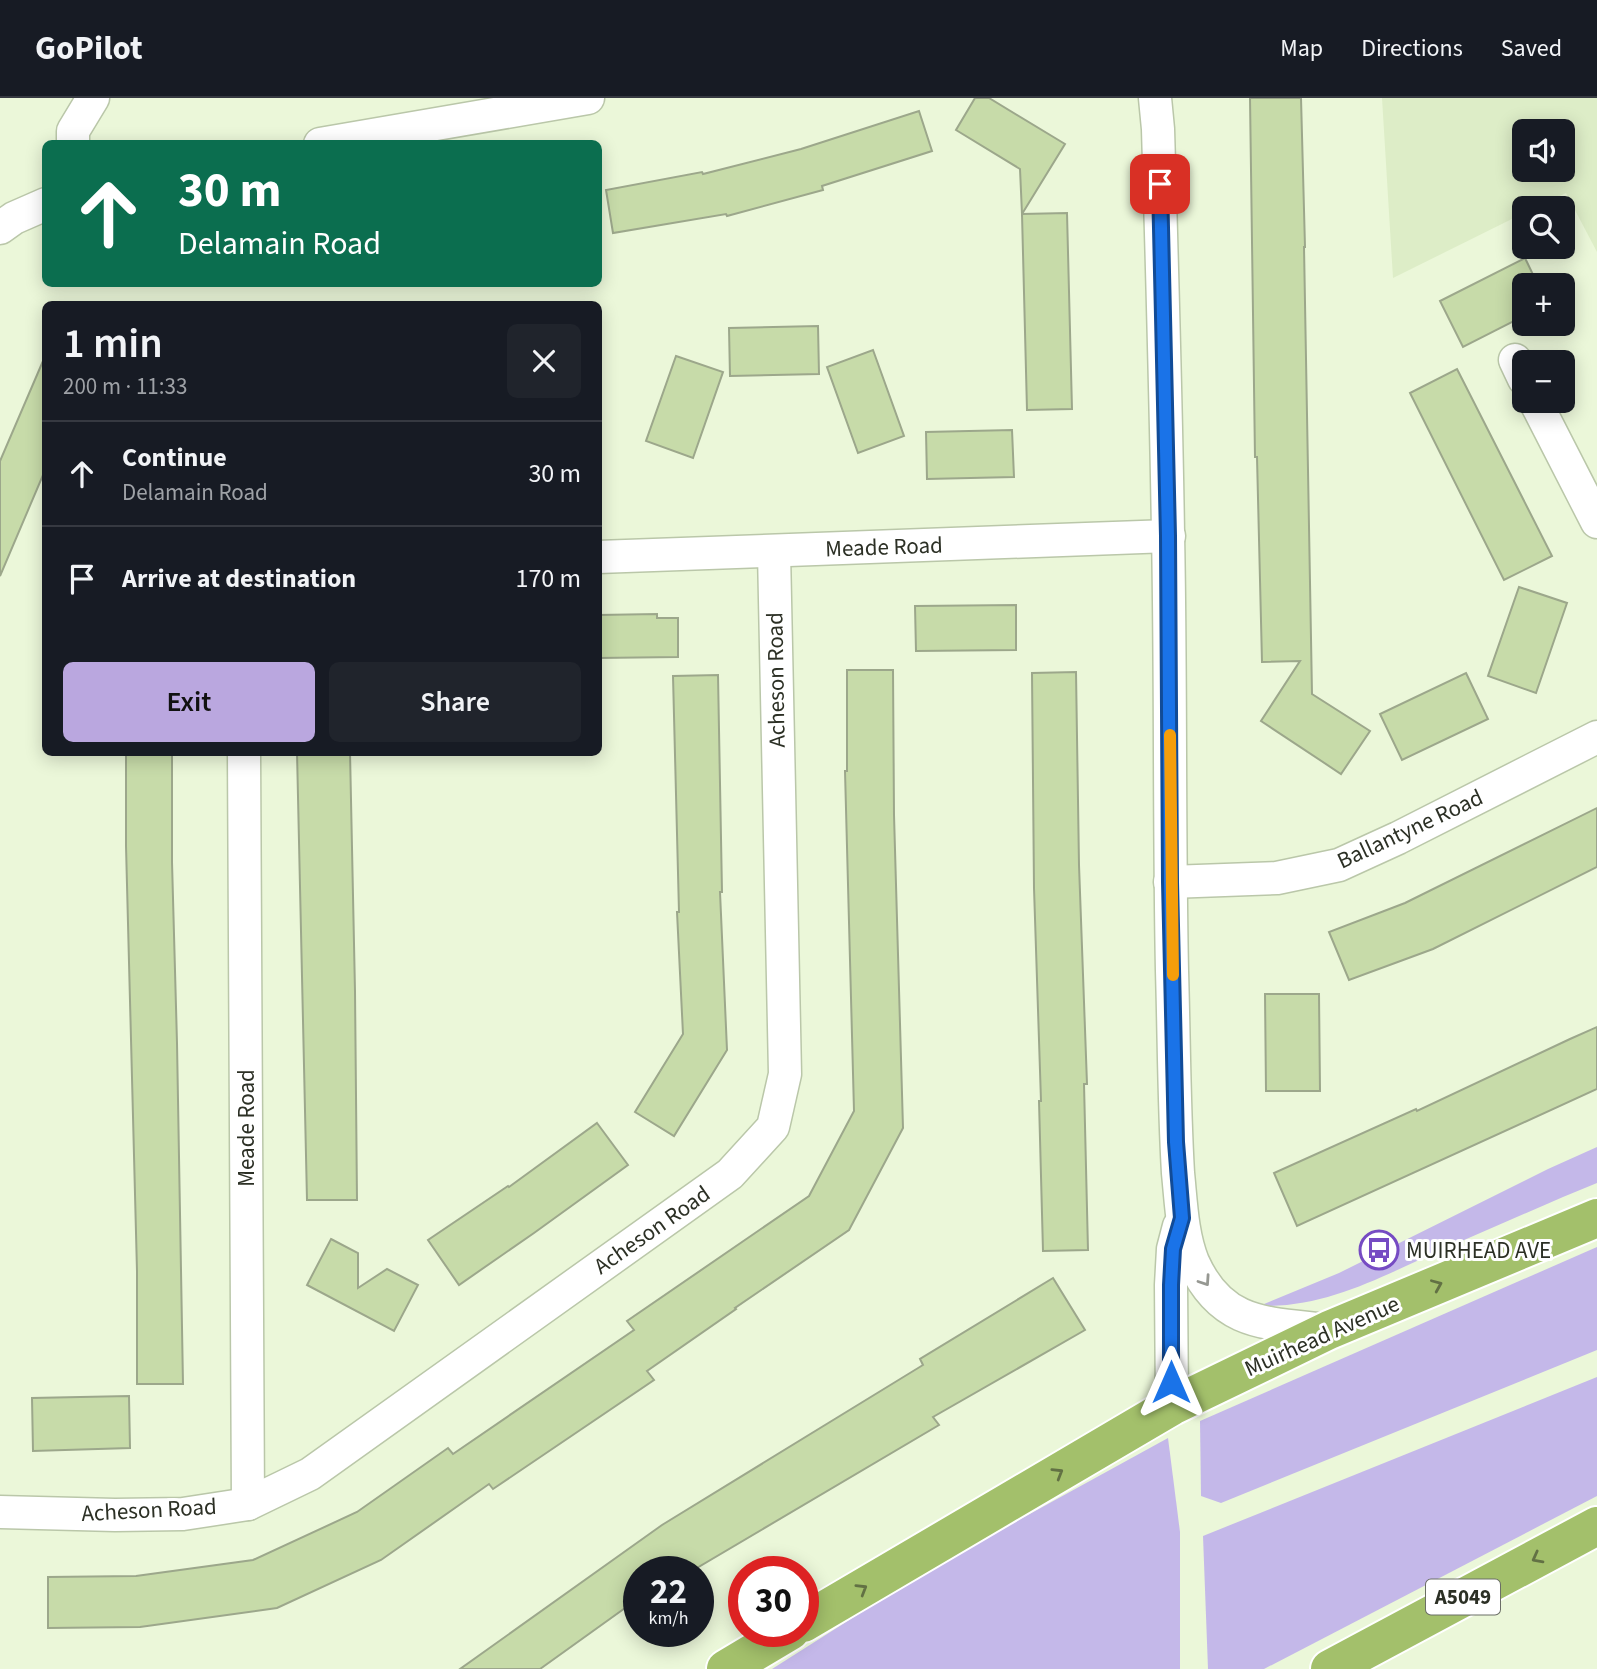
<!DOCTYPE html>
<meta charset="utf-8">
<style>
:root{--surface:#171b24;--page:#20242c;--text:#f1f3f6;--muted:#9ea1a6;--line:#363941;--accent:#baa7df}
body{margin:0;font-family:"Source Sans 3",sans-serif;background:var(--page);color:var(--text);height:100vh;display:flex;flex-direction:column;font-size:26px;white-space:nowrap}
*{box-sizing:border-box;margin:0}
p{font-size:23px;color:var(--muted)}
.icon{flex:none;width:38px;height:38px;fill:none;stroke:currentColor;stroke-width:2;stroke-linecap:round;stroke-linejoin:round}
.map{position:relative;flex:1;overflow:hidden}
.drawer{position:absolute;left:42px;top:203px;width:560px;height:455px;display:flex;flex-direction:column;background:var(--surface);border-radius:10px;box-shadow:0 4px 18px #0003}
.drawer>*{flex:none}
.hud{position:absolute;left:42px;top:42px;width:560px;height:147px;border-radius:10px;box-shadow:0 4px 18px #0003;background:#0b6e4f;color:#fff;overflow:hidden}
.fabs{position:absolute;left:1512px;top:21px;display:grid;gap:14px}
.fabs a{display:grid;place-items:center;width:63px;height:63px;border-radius:10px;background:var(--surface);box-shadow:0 4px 18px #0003;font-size:35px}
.speed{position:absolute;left:623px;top:1458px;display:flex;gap:14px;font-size:35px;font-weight:700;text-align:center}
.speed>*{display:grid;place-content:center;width:91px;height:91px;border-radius:50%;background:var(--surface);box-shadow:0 4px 18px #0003;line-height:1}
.speed small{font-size:18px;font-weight:400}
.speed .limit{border:10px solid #d22;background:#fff;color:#111}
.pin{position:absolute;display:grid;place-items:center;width:60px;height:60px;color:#fff;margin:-30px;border-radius:14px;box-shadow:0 4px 10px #0006}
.me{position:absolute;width:77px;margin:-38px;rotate:0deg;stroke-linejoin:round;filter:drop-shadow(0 0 5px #0008)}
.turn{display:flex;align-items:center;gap:24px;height:147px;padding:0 21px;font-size:32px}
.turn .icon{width:91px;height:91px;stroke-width:2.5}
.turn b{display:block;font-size:49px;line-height:60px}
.round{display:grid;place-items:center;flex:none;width:74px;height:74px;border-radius:10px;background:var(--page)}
.head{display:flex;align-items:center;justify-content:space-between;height:119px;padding:0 21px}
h1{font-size:42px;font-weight:600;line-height:52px}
.primary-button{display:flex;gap:14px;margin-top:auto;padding:14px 21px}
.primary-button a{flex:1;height:80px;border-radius:10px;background:var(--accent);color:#111;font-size:28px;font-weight:600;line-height:80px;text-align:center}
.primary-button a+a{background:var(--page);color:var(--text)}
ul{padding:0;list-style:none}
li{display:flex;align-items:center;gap:21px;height:105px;padding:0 21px;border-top:2px solid var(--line)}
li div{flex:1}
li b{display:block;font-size:26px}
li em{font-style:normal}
header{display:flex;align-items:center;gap:42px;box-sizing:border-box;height:98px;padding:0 35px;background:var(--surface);border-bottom:2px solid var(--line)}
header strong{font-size:33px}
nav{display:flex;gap:38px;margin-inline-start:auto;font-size:24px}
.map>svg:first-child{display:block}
.built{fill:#ddedc7;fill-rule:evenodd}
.forest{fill:#c4b8e9}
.building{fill:#c7dba9;stroke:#9ca78b;stroke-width:2}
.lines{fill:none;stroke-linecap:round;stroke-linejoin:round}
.minor-casing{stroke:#bac7a9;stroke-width:35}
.trunk-casing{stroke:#fff;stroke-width:42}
.minor{stroke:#fff;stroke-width:32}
.trunk{stroke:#a3c06b;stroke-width:38}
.oneway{stroke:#969892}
.oneway2{stroke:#627144}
.route-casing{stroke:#114b97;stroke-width:18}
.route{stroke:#1a73e8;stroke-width:12}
.slow{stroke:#f59e0b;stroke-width:12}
.labels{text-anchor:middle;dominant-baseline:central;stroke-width:6;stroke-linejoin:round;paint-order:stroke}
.shield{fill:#fff;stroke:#6b6e66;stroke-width:2}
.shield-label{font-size:21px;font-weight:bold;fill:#2c3025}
.street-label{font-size:23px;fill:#2c3025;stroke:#fff}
.poi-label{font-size:23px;fill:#2c3025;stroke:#fff;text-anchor:start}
</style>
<header>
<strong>GoPilot</strong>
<nav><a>Map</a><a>Directions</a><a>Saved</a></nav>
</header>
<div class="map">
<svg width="1597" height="1571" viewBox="0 0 1597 1571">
<rect width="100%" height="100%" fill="#ebf7d9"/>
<!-- built -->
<path class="built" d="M 1382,0 L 1597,0 L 1597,154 L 1566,95 L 1534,110 L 1524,110 L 1524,115 L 1393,180 ZM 1524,33 L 1563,33 L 1563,72 L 1524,72 Z"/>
<!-- forest -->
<g class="forest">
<path d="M 1597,1049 L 1597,1085 L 1563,1099 C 1519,1118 1474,1138 1430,1157 C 1375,1182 1324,1209 1262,1208 L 1264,1206 L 1339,1175 L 1548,1071 Z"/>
<path d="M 1597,1149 L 1597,1252 L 1221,1405 L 1201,1398 L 1200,1323 Z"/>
<path d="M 1597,1279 L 1597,1398 L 1264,1571 L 1208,1571 L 1203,1438 Z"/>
<path d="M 1168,1340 L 1180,1434 L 1180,1571 L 772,1571 L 931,1470 Z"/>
</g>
<!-- building -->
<g class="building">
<path d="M 975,0 L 989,0 L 1065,46 L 1022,116 L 1020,71 L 956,32 Z"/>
<path d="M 1250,0 L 1301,0 L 1305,149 L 1304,149 L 1312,596 L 1370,633 L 1341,676 L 1261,623 L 1300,563 L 1262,564 L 1257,359 L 1255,359 Z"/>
<path d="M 919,13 L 932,53 L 822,88 L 823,92 L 727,118 L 726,116 L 613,135 L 606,92 L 702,74 L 703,76 L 801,51 Z"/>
<path d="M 1067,115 L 1072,311 L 1027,312 L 1022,116 Z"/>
<path d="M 1525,160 L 1538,187 L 1524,187 L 1524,218 L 1463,249 L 1440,203 Z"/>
<path d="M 818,228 L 819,276 L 730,278 L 729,230 Z"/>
<path d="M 873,252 L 904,338 L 858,355 L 827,269 Z"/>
<path d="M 46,256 L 46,370 L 0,478 L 0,363 Z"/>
<path d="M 676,258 L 723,274 L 693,360 L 646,343 Z"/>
<path d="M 1457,271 L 1552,458 L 1504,482 L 1410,295 Z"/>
<path d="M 1012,332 L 1014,379 L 927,381 L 926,334 Z"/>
<path d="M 1519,489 L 1567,505 L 1536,595 L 1488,578 Z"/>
<path d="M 1016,507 L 1016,552 L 916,553 L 915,508 Z"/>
<path d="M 657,516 L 657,520 L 678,520 L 678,559 L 598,560 L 598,517 Z"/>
<path d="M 847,572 L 893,572 L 894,717 L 903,1030 L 849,1132 L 735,1210 L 736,1211 L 647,1273 L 654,1282 L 493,1391 L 489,1386 L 381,1462 L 277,1510 L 140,1529 L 48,1530 L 48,1479 L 136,1478 L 253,1462 L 357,1414 L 448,1350 L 453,1356 L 634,1232 L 627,1223 L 809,1098 L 854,1013 L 845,673 L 847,673 Z"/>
<path d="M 1076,574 L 1079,767 L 1087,986 L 1084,986 L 1088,1152 L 1043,1153 L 1039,1003 L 1041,1003 L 1034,790 L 1032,575 Z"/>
<path d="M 1466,575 L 1488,621 L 1402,662 L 1380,616 Z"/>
<path d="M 718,577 L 722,794 L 720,794 L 727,952 L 674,1038 L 635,1014 L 683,936 L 677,814 L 679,814 L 673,578 Z"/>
<path d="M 126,654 L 172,654 L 172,764 L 177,945 L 183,1286 L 137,1286 L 137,1173 L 126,748 Z"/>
<path d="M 297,654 L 350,654 L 355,893 L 357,1102 L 307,1102 Z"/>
<path d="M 1597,710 L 1597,769 L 1433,851 L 1349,882 L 1329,834 L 1405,805 Z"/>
<path d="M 1265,896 L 1319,896 L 1320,993 L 1266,993 Z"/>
<path d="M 1597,929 L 1597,991 L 1297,1128 L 1274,1075 L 1416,1011 L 1417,1013 L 1570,941 Z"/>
<path d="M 597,1025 L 628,1067 L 534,1135 L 459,1187 L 428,1142 L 508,1088 L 509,1089 Z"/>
<path d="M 331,1141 L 358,1155 L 358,1190 L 387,1171 L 418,1187 L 394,1233 L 307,1187 Z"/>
<path d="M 1053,1180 L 1085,1232 L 933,1319 L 939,1327 L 690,1474 L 639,1474 L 639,1500 L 540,1571 L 460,1571 L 662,1427 L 923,1267 L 920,1261 Z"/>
<path d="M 129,1298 L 130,1350 L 33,1353 L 32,1300 Z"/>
</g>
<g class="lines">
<defs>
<g id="minor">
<path d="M 1155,0 L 1158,31 C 1162,166 1166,301 1168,436 C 1171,581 1169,727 1172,873 C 1174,940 1174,1007 1178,1075 C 1181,1104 1182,1137 1193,1164 C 1222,1229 1268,1225 1329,1232"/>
<path d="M 73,46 L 73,33 L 93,0"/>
<path d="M 320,46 L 588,0"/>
<path d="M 0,130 L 14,120 L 46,106"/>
<path d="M 1515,262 L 1524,281"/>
<path d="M 1535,303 L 1597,424"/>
<path d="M 598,459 L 1169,438"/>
<path d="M 244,654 L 248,1406"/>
<path d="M 1170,784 L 1277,780 L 1339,767 L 1398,740 L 1597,639"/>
<path d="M 1172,1308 L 1171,1187 L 1173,1151 L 1179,1128"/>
<path d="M 0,1414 L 115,1417 L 183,1416 L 248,1406 L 310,1376 L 730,1076 L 773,1029 L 785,976 L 774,454"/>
</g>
<g id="trunk">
<path d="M 803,1525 L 1172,1308 L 1329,1232 L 1597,1120"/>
<path d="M 726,1571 L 790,1533"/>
<path d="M 1330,1571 L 1597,1428"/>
</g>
</defs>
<!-- minor casing -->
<use href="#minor" class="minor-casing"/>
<!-- trunk casing -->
<use href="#trunk" class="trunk-casing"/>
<!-- minor -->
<use href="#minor" class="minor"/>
<!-- trunk -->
<use href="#trunk" class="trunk"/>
</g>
<!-- one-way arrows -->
<defs><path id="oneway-chevron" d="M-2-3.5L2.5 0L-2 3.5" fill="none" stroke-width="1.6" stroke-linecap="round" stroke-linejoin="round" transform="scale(1.75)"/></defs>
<use class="oneway" href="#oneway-chevron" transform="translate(1205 1183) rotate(56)"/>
<g class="oneway2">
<use href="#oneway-chevron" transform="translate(1437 1187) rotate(-23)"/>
<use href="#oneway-chevron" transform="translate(1058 1375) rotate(-31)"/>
<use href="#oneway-chevron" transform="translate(1537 1460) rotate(152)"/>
<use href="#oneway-chevron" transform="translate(862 1491) rotate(-31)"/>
</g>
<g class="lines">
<defs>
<path id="route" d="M 1160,86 L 1168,438 L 1170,784 L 1176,1044 L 1182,1120 L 1173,1151 L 1171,1187 L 1171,1284"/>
</defs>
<!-- route casing -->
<use href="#route" class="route-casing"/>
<!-- route -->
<use href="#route" class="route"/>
<!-- slow -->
<path class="slow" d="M 1170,637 L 1173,877"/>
</g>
<!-- icons -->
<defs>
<symbol id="bus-ring" viewBox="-11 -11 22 22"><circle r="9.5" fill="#fff" stroke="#764bc3" stroke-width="1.5"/><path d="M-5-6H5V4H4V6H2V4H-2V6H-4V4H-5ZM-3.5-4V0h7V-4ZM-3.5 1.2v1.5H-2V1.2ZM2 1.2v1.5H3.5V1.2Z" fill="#764bc3"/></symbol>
</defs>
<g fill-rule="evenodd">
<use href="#bus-ring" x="1357" y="1130" width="44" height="44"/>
</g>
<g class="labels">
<!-- shield labels -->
<rect class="shield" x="1426" y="1481.5" width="74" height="35" rx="5"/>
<g class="shield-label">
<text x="1463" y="1499">A5049</text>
</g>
<!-- street labels -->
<g class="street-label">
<text transform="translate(884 449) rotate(-2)">Meade Road</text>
<text transform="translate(776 582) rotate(-91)">Acheson Road</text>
<text transform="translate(1410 731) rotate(-25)">Ballantyne Road</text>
<text transform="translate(246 1030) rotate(-90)">Meade Road</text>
<text transform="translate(652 1132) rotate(-35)">Acheson Road</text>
<text transform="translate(1322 1238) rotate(-24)">Muirhead Avenue</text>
<text transform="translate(149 1412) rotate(-3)">Acheson Road</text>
</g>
<!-- poi labels -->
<g class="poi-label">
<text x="1406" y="1152">MUIRHEAD AVE</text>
</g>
</g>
</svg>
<div class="fabs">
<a><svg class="icon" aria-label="sound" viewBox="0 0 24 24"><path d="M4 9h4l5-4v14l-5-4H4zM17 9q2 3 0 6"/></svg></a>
<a><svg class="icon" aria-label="search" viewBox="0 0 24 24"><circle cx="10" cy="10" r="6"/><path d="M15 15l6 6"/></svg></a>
<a>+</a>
<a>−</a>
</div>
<div class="speed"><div>22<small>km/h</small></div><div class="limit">30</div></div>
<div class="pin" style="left:1160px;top:86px;background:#d93025"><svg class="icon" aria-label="arrive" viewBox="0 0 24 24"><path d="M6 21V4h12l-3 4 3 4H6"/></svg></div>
<svg class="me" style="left:1171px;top:1284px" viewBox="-20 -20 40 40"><path d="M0-17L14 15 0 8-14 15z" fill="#1a73e8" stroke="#fff" stroke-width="4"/></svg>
<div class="hud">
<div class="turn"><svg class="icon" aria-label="ahead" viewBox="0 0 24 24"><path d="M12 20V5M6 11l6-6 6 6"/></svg><div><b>30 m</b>Delamain Road</div></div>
</div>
<section class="drawer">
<div class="head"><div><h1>1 min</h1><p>200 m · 11:33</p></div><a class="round"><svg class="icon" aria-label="close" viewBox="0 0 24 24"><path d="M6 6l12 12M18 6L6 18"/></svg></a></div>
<ul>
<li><svg class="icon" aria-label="ahead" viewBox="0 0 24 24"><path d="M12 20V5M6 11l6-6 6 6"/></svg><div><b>Continue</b><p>Delamain Road</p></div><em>30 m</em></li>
<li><svg class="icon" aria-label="arrive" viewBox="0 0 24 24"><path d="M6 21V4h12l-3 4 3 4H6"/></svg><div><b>Arrive at destination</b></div><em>170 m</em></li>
</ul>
<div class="primary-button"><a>Exit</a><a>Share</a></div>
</section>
</div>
